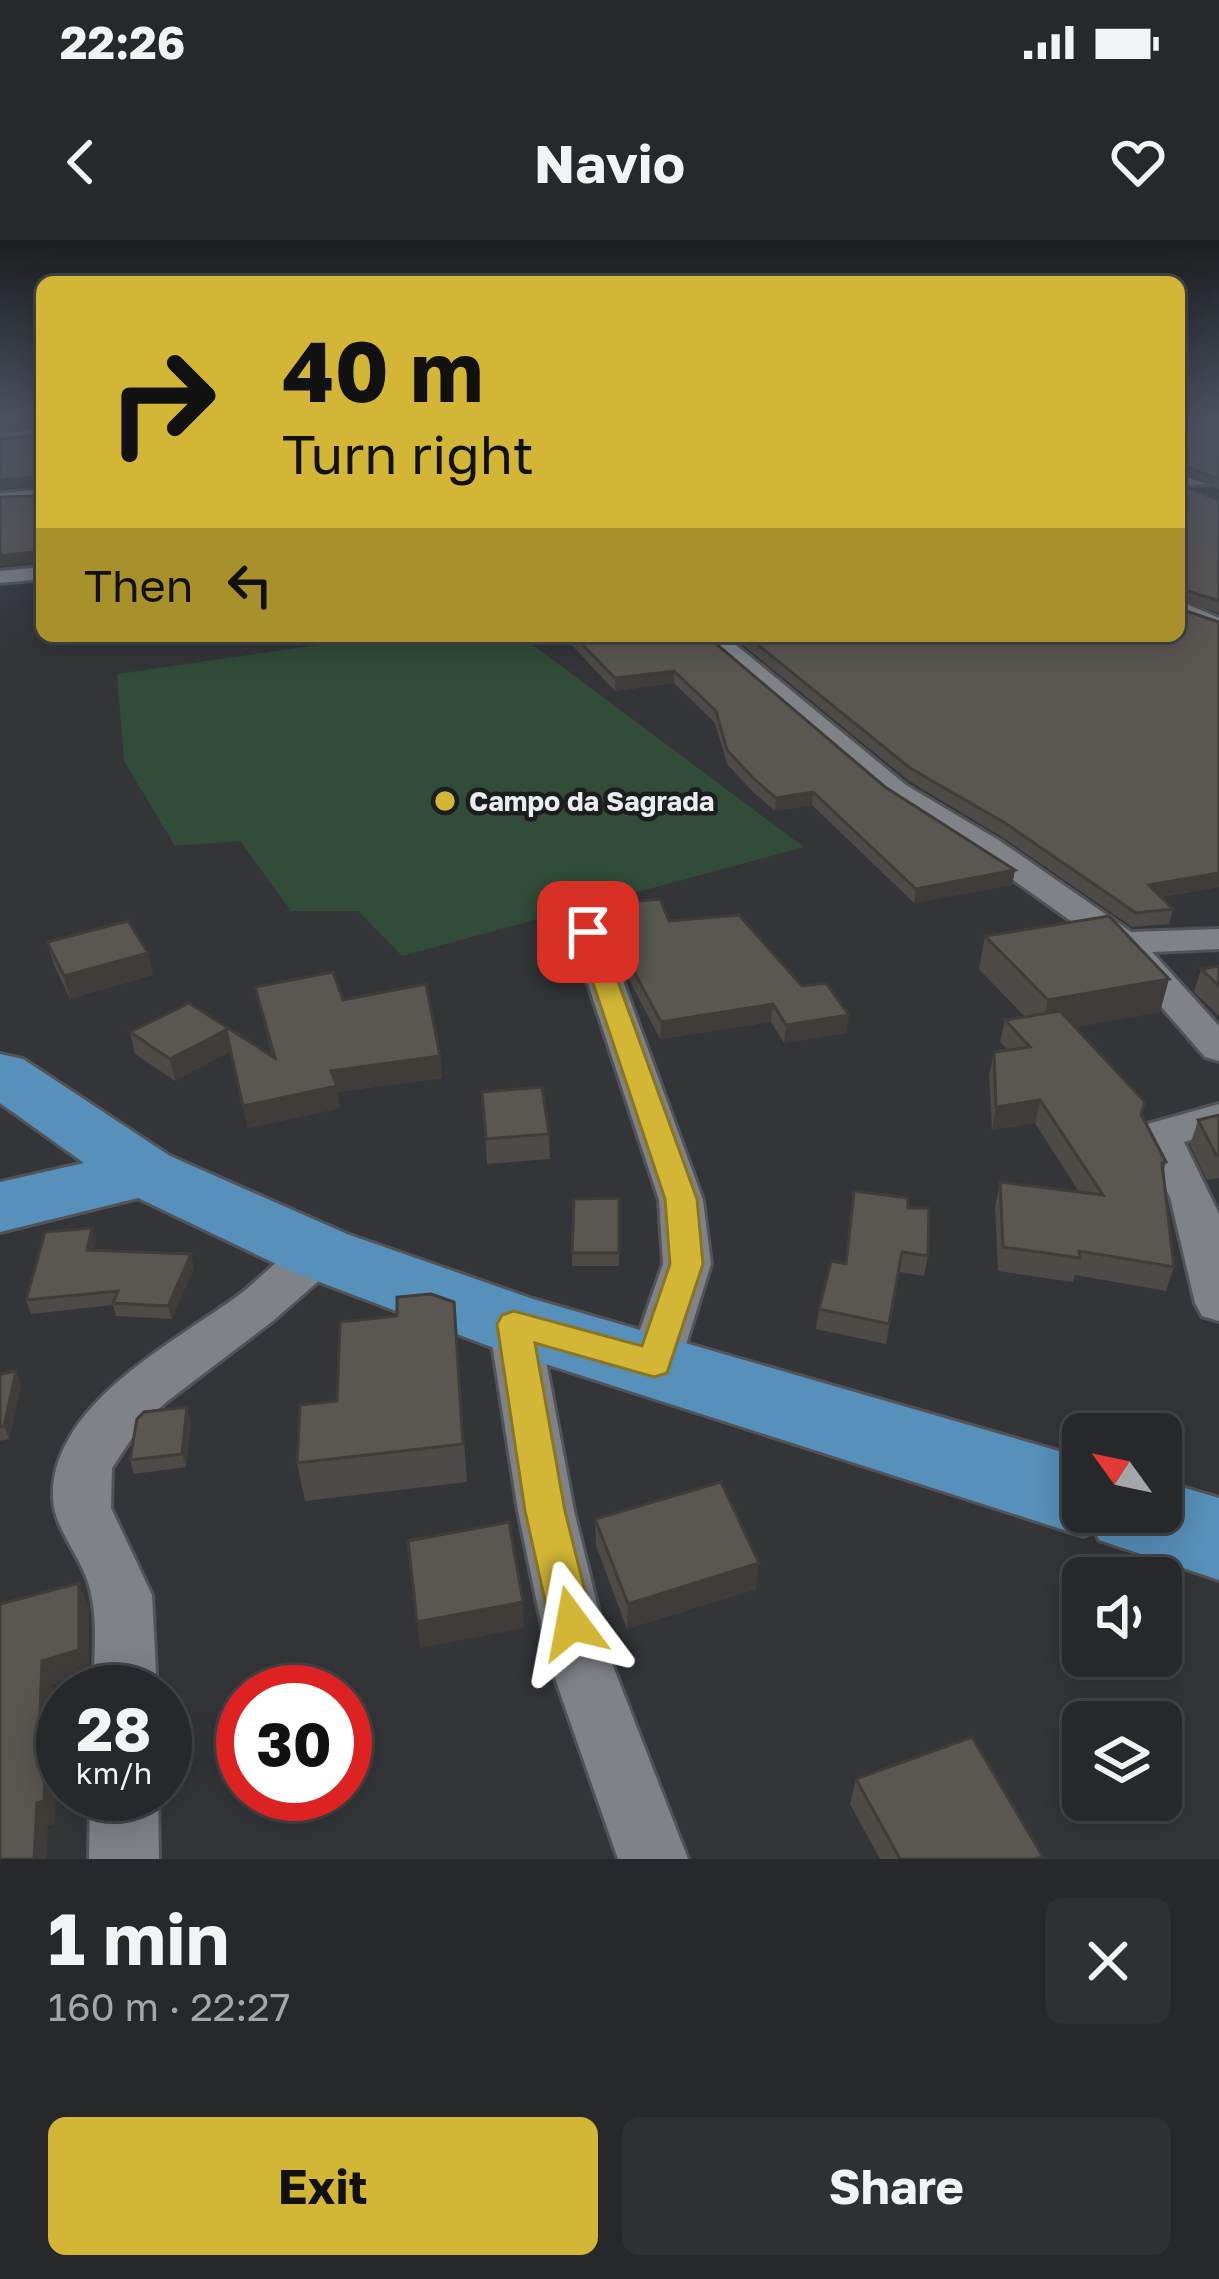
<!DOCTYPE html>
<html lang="en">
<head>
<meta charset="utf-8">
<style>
	body { margin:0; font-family:"Golos Text",sans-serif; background:#2e3033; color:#f1f3f6; height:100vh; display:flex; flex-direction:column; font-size:45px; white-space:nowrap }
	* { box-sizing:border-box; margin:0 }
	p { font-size:39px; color:#a4a6a9 }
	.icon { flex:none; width:66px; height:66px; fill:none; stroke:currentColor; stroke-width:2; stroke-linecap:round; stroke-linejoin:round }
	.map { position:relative; height:1619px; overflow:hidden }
	.drawer { display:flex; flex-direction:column; background:#26282b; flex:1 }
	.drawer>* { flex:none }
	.banner { position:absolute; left:36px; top:36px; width:1149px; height:366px; border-radius:18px; box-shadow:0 6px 30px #0003,0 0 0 3px #424447; background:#d3b635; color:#111; overflow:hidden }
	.needle { width:78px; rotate:303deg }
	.controls { position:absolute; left:1062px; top:1173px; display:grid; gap:24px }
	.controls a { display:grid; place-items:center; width:120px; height:120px; border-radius:18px; background:#26282b; box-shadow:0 6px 30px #0003,0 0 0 3px #424447; font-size:60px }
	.speed { position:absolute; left:36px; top:1425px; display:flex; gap:24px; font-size:60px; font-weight:700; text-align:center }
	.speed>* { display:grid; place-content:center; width:156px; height:156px; border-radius:50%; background:#26282b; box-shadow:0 6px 30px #0003,0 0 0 3px #424447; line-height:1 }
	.speed small { font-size:30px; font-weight:400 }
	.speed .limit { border:18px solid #d22; background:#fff; color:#111 }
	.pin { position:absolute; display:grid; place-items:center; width:102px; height:102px; color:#fff; margin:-51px; border-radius:24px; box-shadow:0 6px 18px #0006 }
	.me { position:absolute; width:132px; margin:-66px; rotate:347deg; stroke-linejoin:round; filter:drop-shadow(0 0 9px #0008) }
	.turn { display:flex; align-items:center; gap:42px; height:252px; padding:0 48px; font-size:54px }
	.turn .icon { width:156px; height:156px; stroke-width:2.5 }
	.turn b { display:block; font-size:84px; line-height:102px }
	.then { display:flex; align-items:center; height:114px; padding:0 48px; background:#0003; gap:24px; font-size:45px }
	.round { display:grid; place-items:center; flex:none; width:126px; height:126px; border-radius:18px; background:#2e3033 }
	.summary { display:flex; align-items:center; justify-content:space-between; height:204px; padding:0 48px }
	h1 { font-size:72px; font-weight:700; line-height:90px }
	.button { display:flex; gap:24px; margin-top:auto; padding:24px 48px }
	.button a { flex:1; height:138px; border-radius:18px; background:#d3b635; color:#111; font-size:48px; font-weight:700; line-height:138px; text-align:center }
	.button a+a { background:#2e3033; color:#f1f3f6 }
	.status { display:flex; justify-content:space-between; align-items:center; height:84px; padding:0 60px; background:#26282b; direction:ltr }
	.status svg { height:33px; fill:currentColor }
	header { display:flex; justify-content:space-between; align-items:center; height:156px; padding:0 48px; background:#26282b; font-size:54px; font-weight:700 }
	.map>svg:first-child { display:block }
	.green { fill:#314c39 }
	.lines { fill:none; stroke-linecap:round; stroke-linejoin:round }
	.minor-casing { stroke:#515357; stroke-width:6 }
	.primary-casing { stroke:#515357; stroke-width:6 }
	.minor { fill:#7f8287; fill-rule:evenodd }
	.primary { fill:#5790ba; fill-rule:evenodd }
	.wall { fill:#4d4a47 }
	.shaded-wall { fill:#3f3c39 }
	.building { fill:#5a5652; stroke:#3f3c39; stroke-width:3 }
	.route { fill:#d3b635; stroke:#897622; stroke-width:3 }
	.poi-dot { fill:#d3b635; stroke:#1c1d1f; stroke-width:4.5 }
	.labels { text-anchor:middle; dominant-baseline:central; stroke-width:9; stroke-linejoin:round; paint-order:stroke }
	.far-poi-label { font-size:27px; font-weight:bold; fill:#eaecef; stroke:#1c1d1f; text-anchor:start }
</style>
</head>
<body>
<div class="status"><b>22:26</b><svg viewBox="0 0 49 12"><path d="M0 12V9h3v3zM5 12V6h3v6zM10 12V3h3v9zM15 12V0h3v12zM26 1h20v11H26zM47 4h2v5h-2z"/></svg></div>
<header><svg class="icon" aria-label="back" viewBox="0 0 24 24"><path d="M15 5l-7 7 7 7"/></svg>Navio<svg class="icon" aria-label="heart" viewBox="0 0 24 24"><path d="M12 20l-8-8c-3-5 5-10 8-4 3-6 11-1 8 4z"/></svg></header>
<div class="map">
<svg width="1219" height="1619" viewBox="0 0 1219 1619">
	<rect width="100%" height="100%" fill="#333539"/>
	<!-- green -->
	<polygon class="green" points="381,396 521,396 804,607 402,716 358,671 291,671 240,601 175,606 124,521 117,434"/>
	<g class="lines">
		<defs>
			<g id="minor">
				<polygon points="42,190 42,200 0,203 0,193"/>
				<polygon points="1219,233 1219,243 1179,246 1179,236"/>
				<polygon points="42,250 42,260 0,263 0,253"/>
				<polygon points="42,327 42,339 0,343 0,331"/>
				<polygon points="1179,361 1219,378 1219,393 1179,376"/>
				<polygon points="700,396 725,396 906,545 1000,601 1131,692 1219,689 1219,709 1152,712 1219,786 1219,821 1205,817 1112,710 978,615 886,557"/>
				<polygon points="588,682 600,685 605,692 703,960 711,1024 680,1124 672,1138 654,1144 636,1138 628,1124 663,1024 659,960 571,692 576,685"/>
				<polygon points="1219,864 1219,891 1184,902 1219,974 1219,1081 1202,1076 1195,1063 1170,957 1138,895 1144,885"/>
				<path d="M320,996L337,1001L343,1013L337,1025L274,1080L165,1163L138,1189L112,1228L111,1268L152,1355L157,1452H93C94,1416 99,1377 88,1342C79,1314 54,1288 53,1258C50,1165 175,1102 239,1055C265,1035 288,1006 320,996Z"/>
				<polygon points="514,1065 532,1071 539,1084 574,1271 611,1421 688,1619 618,1619 549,1421 518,1271 489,1084 496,1071"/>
				<polygon points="90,1554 158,1554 159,1619 89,1619"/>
			</g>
			<polygon id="primary" points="0,814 23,819 170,916 347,994 533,1059 1083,1218 1083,1272 1161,1272 1161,1241 1219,1258 1219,1340 1099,1300 1095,1291 1083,1296 486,1105 293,1032 138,958 0,992 0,942 84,923 0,863"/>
		</defs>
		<!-- minor casing -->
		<use href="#minor" class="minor-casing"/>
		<!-- primary casing -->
		<use href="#primary" class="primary-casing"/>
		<!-- minor -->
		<use href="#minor" class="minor"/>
		<!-- primary -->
		<use href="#primary" class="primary"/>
	</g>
	<!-- wall -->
	<g class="wall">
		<polygon points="1179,175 1219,175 1219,249 1181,235 1179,236"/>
		<polygon points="1179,244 1219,260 1219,373 1179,360 1180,369 1219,382 1219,647 1161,657 1173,669 1169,684 1132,687 1002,597 909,541 732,396 1179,396"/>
		<polygon points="563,396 707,396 885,547 1015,630 1012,645 914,663 812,565 775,571 753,552 727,524 715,483 674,443 615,451"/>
		<polygon points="606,664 669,681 802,746 847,793 784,803 771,782 660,799 624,730 606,681"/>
		<polygon points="985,696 1160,772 1075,787 1145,862 1141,875 1166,922 1163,933 1174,1027 1166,1051 1075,1035 1073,1042 998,1031 995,966 1000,942 1079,952 1035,883 992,890 989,835 994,812 1008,810 1000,802 1005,780 1024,776 979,729"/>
		<polygon points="47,702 148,713 153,735 70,759 54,725"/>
		<polygon points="1219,726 1219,776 1194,752 1201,729"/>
		<polygon points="255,747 343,760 440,816 442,838 337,852 340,868 248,888 230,811 175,841 135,814 130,792 272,816"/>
		<polygon points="482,852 549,894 550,919 487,924"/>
		<polygon points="1219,875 1219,938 1207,940 1190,905 1198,880"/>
		<polygon points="619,958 619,1026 572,1026 572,1013"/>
		<polygon points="908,968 928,1016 924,1036 899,1032 886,1104 816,1089 819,1069 845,1024"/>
		<polygon points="92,988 96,1001 94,1010 194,1027 172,1079 116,1076 113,1065 31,1074 26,1060"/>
		<polygon points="454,1062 467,1242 305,1261 297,1223 397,1076"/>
		<polygon points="0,1134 21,1145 9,1199 0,1201"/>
		<polygon points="191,1180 186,1227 134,1234 130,1220"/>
		<polygon points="595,1279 756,1349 627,1389 596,1306"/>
		<polygon points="856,1539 1043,1617 1042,1619 880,1619 850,1564"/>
	</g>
	<!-- shaded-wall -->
	<g class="shaded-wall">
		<polygon points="40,178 42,186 0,190 0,182"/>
		<polygon points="40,237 42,246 0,248 0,240"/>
		<polygon points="42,311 42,321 0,326 0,316"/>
		<polygon points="674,431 674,443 615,451 615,438"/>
		<polygon points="813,552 812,565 775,571 776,558"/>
		<polygon points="1015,630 1012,645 914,663 916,649"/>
		<polygon points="1219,633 1219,647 1145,659 1149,645"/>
		<polygon points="148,713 153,735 70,759 64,736"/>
		<polygon points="1169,739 1160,772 1040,794 1048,760"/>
		<polygon points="773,764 771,782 660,799 661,782"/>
		<polygon points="849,775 847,793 784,803 786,785"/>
		<polygon points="226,790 230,811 175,841 170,819"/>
		<polygon points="440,816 442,838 337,852 340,868 248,888 243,866 331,831"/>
		<polygon points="1040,860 1035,883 992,890 996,867"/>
		<polygon points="92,988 96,1001 91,1023 87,1010"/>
		<polygon points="191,1014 194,1027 172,1079 168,1066"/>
		<polygon points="16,1131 21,1145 9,1199 4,1186"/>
		<polygon points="187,1167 191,1180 186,1227 182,1214"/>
		<polygon points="759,1323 756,1349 627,1389 628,1364"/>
		<polygon points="79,1343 89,1367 89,1434 52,1445 50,1512 57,1526 55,1584 48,1586 47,1619 34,1619 42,1421"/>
		<polygon points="523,1362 524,1388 420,1408 417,1382"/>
	</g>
	<!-- building -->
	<g class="building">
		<polygon points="0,175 42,175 42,184 40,178 0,182"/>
		<polygon points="1179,175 1219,175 1219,239 1183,226 1179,228"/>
		<polygon points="42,195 42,239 40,237 0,240 0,199"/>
		<polygon points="1179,244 1219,260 1219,361 1179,348"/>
		<polygon points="42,250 42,311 0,316 0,257 40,256"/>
		<polygon points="1179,358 1180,369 1219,382 1219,633 1149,645 1173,669 1136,673 1005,583 910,528 747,396 1179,396"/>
		<polygon points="574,396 707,396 885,547 1015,630 916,649 813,552 776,558 754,539 727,510 716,471 674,431 615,438"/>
		<polygon points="660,659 669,681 739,675 802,746 826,743 849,775 786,785 773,764 661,782 624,713 606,664"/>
		<polygon points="1109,676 1169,739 1048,760 985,696"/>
		<polygon points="128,681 148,713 64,736 47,702"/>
		<polygon points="1219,726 1219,746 1201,729"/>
		<polygon points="333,732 343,760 426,744 440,816 331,831 337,846 243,866 226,790 170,819 130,792 189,763 275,818 255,747"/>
		<polygon points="1060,771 1145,862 1141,874 1166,922 1162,923 1174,1027 1079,1011 1080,1018 1003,1007 1000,942 1103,955 1040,860 996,867 994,812 1030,807 1005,780"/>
		<polygon points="542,847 549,894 486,899 482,852"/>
		<polygon points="1219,875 1219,915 1216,915 1198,880"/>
		<polygon points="854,951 908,958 908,968 929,968 928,1016 902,1012 889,1084 819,1069 831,1021 846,1024"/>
		<polygon points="619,958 619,1013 572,1013 574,959"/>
		<polygon points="92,988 87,1010 191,1014 168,1066 113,1063 118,1051 26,1060 45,992"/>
		<polygon points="431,1054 454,1062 463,1204 297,1223 300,1165 337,1161 340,1082 397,1076 397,1057"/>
		<polygon points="16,1131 4,1186 0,1187 0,1134"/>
		<polygon points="187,1167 182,1214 130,1220 137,1179 144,1172"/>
		<polygon points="721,1242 759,1323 628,1364 595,1279"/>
		<polygon points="509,1282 523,1362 417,1382 408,1301"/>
		<polygon points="79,1343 79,1410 42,1421 39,1504 46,1502 44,1561 37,1563 34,1619 0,1619 0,1364"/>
		<polygon points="972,1497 1043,1617 1035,1619 900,1619 856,1539"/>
	</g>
	<!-- sky -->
	<linearGradient id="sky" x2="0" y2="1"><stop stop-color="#1c1d1f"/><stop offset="0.44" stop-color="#4a515f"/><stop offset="1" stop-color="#4a515f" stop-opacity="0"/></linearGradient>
	<rect width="1219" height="402" fill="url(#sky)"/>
	<!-- route -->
	<polygon class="route" points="588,684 600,692 697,959 703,1024 667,1133 654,1137 535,1103 565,1271 593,1383 587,1397 572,1403 556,1397 550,1383 525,1271 497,1084 502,1075 514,1071 642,1106 670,1024 665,959 576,692"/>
	<!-- markers -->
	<circle class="poi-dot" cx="445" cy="561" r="12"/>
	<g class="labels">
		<!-- far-poi labels -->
		<g class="far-poi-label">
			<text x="469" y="561">Campo da Sagrada</text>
		</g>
	</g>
</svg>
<div class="controls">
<a><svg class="needle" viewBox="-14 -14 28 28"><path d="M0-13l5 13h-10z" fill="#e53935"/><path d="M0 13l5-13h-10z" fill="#a4a6a9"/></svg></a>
<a><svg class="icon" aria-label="sound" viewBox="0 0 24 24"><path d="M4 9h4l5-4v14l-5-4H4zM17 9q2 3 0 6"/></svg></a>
<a><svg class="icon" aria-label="layers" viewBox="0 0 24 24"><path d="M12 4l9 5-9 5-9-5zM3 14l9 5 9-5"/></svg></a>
</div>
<div class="speed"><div>28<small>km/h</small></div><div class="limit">30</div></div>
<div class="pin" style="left:588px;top:692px;background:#d93025"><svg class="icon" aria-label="arrive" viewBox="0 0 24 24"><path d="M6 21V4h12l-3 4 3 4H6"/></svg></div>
<svg class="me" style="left:572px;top:1383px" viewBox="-20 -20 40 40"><path d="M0-17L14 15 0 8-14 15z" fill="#d3b635" stroke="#fff" stroke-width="4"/></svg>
<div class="banner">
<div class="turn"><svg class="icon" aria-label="right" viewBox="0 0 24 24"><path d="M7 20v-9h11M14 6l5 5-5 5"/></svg><div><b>40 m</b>Turn right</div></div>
<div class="then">Then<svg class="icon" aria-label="left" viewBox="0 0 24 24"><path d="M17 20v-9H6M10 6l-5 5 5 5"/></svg></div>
</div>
</div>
<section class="drawer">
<div class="summary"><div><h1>1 min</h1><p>160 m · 22:27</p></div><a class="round"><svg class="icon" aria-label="close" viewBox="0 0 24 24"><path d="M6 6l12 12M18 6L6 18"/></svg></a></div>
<div class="button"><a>Exit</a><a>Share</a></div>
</section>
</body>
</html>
